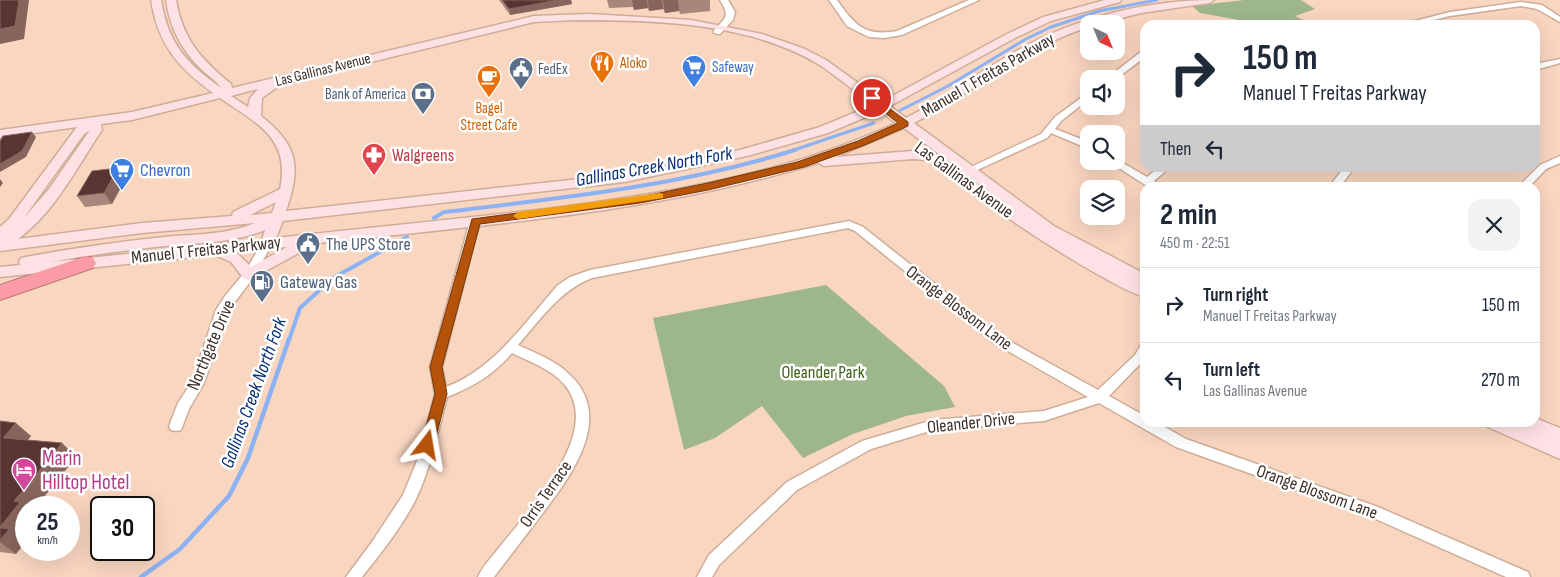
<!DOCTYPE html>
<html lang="en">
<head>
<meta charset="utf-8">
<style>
	body { margin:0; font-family:"Sofia Sans Condensed",sans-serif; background:#f2f2f3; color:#1f2937; height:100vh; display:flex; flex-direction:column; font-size:19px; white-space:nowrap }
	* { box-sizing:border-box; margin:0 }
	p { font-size:16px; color:#747a83 }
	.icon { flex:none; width:28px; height:28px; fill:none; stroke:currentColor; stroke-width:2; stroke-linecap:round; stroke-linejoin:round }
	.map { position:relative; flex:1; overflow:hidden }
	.panel { position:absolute; left:1140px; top:182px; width:400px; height:245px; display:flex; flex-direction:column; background:#fff; border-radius:15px; box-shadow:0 5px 20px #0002 }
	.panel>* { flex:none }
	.hud { position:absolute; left:1140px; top:20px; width:400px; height:152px; border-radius:15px; box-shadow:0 5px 20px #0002; background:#fff; color:#1f2937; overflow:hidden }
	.needle { width:32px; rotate:137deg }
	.controls { position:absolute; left:1080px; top:15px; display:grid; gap:10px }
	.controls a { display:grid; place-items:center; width:45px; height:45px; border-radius:10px; background:#fff; box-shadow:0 5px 20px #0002; font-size:25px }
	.speed { position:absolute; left:15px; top:496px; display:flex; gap:10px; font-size:25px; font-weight:700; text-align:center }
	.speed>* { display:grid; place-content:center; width:65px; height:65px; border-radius:50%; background:#fff; box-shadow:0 5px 20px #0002; line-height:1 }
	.speed small { font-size:12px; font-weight:400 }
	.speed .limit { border:2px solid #111; border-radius:8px; background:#fff; color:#111 }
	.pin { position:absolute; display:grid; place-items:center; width:42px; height:42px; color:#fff; margin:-21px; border:2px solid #fff; border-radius:50%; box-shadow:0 1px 5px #0007 }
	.me { position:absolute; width:55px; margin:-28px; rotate:14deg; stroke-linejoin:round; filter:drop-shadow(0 0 4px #0008) }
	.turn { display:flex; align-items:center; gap:18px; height:105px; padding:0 20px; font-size:22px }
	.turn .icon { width:65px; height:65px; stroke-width:2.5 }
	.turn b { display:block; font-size:35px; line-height:42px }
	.then { display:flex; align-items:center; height:48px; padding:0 20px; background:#0003; gap:10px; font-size:19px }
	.round { display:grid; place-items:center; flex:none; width:52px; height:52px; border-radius:15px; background:#f2f2f3 }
	.head { display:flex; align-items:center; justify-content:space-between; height:85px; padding:0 20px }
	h1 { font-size:30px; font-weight:700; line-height:38px }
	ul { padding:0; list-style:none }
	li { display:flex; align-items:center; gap:15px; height:75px; padding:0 20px; border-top:1px solid #e0e1e3 }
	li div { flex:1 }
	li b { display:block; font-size:19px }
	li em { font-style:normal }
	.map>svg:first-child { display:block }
	.green { fill:#9eb68b }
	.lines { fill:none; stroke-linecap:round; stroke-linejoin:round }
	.stream-far2 { stroke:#8db2f3; stroke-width:3 }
	.stream-far1 { stroke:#8db2f3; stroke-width:4 }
	.stream { stroke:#8db2f3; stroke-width:4.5 }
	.street-casing { stroke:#cfad98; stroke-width:3 }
	.secondary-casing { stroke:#cfad98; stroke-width:3 }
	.highway-casing { stroke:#b9767a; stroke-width:2 }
	.street { fill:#fff; fill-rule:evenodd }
	.secondary { fill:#fee1e4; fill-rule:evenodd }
	.highway { fill:#fb9ba6; fill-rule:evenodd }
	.wall { fill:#a88679 }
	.shaded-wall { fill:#87655d }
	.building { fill:#563532; stroke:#87655d }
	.route { fill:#b45309; stroke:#753606 }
	.slow { fill:#f59e0b }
	.labels { text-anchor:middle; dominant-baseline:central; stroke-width:5; stroke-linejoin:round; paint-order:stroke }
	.far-food-label { font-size:15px; fill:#c56008; stroke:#fff; text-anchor:start }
	.far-shop-label { font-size:15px; fill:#366cbe; stroke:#fff; text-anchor:start }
	.far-service-label { font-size:15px; fill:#4e5e75; stroke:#fff; text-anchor:start }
	.far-street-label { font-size:15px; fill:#3e3028; stroke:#fff }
	.street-label { font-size:18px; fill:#3e3028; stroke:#fff }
	.health-label { font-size:18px; fill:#be3a42; stroke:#fff; text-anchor:start }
	.shop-label { font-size:18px; fill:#366cbe; stroke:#fff; text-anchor:start }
	.service-label { font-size:18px; fill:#4e5e75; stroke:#fff; text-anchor:start }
	.park-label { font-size:18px; fill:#3f6119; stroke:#fff }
	.water-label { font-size:19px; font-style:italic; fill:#062e78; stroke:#fff }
	.near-hotel-label { font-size:21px; fill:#b23c85; stroke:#fff; text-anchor:start }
</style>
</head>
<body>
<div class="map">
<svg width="1560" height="577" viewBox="0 0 1560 577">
	<rect width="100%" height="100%" fill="#f9d6c0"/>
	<!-- green -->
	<g class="green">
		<polygon points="1244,0 1301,0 1315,9 1295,16 1313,25 1267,25 1200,13 1192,6"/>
		<polygon points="826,285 944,386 955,407 906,416 853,434 803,458 762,406 715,438 684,450 653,318"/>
	</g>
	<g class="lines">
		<!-- stream-far2 -->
		<g class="stream-far2">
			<polyline points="897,112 948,86 1026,39 1051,27 1099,11 1157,0"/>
			<polyline points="791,151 874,123"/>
		</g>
		<!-- stream-far1 -->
		<g class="stream-far1">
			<path d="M434,218L444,212C563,198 680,186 795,150"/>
			<polyline points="289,340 300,308 333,278 407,237"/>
		</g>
		<!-- stream -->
		<polyline class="stream" points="141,577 180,549 229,496 248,458 289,339"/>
		<defs>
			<g id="street">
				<path d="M720,0H728L735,12L733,20L720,34H717L713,32C725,17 731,18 720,0Z"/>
				<path d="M829,0H837C854,24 864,37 897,31L969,0H979L902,35L884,38L869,37L847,26Z"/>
				<polygon points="1521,2 1542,5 1560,17 1560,22 1537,9 1521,6 1450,16 1413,25 1399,25 1450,12"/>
				<polygon points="1142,51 1145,51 1145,57 1116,79 1106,79"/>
				<polygon points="1560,59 1560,63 1535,70 1535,64"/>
				<polygon points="1089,92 1089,99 1061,121 1055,129 1089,142 1089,149 1051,133 1047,138 960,178 957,179 952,176 1041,134 1055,117"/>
				<polygon points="1560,156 1560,163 1546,169 1528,188 1517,188 1540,165"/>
				<polygon points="1116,159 1147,177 1159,168 1169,168 1154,181 1164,188 1151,188 1144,184 1108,161 1116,161"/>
				<polygon points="1344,168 1354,168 1339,188 1328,188"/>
				<path d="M475,218L480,221L442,367L446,387C494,369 525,322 558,285L570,277L590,270L849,221L863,227L1002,337L1098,390L1135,355L1141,345L1145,343V358L1143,361L1109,396L1145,416V422H1156L1186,439L1378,507L1528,572L1530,577H1506L1369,516L1176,447L1099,403L1044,421L933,430L871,449L797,490L719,565L712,577H697L709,555L787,482L862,441L933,420L1044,411L1088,397L994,343L855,231L848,228L592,278C560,290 540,320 518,345C537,354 557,361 571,376C617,421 565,484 536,522C522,540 508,559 494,577H478C482,567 491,558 498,549C526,513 606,432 564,384C551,369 530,362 512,353C492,376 474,386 447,397C438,432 431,468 415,501C401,528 381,553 362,577H346L372,542L403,495L417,461L435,394L430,367L470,221Z"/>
				<polygon points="267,240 272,244 253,278 228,311 204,383 189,409 181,430 176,431 171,430 169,426 178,403 192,382 216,310 225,296 245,272 263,241"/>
			</g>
			<g id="secondary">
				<path d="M151,0H161C168,43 186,63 221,88C217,81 207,75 201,69C181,49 170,28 166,0H176C183,40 201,59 231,84L232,88L534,16L589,14L691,20L762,34L805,49L826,60L883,101L1007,34L1043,17L1105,0H1121L1120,2L1051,21L1015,38L890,106L906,118C946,98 981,70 1020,49C1078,17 1148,0 1214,0L1209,3L1141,13L1098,24H1089V27C1024,47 973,93 914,123L1054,226L1145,274V297C1128,292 1112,282 1097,274C1046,245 998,212 950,177L948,174L950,171H960L1006,204L904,128L835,157L913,151L938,155L939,158L938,161L913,159L824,166L818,163C654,214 480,225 310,244L308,248L249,280L244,279L231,262L215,255L0,277V267L20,265L19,262L21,258L26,257C72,248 118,242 164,237C195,234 226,235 255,223L142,233L0,251V227L9,219L77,127L0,138V130L132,112L213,93C177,67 158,44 151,0ZM575,20C655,20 747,22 818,64C837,76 855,92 873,105L820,127L740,150L625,174L286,211C301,167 299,146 261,116L262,98L276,88L277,85L534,22ZM258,89L250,98L248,107L231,96ZM220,98C256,123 291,138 280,189L233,212L232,216L142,223L18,239C55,212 77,167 102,130L101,124L132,120ZM880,111L896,123C791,172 676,192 561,207C466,219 371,227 276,238L283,221L625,182L747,156L828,133ZM90,130L49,189L23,219L84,134ZM276,202L272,213L250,215ZM265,230L262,240L50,262C91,255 133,249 175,245C206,243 236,242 265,230ZM287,247L251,267L236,252Z"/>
				<polygon points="1535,418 1560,428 1560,459 1488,427 1486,422 1513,422 1519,425 1518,422 1535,422"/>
			</g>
			<polygon id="highway" points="86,256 93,258 96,263 93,268 0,300 0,285"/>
		</defs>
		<!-- street casing -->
		<use href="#street" class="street-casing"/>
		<!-- secondary casing -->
		<use href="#secondary" class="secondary-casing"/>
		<!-- highway casing -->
		<use href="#highway" class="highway-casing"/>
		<!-- street -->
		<use href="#street" class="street"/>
		<!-- secondary -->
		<use href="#secondary" class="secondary"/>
		<!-- highway -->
		<use href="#highway" class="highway"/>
	</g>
	<!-- wall -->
	<g class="wall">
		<polygon points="499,0 571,0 572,4 510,15"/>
		<polygon points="607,0 710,0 710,11 680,14 679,11 665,13 663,9 649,11 648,8 634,10 633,7 609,8"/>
		<polygon points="118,168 126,178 112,204 85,207 77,196"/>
		<polygon points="0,421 31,436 28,440 62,443 76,457 35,508 26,508 19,536 26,541 16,554 0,552"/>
	</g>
	<!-- shaded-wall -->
	<g class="shaded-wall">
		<polygon points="19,0 29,0 24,39 0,44 0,29"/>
		<polygon points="558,0 571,0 572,4 510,15 509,9"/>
		<polygon points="632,0 647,0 648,8 634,10"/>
		<polygon points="648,0 662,0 663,9 649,11"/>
		<polygon points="663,0 678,0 679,11 665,13"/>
		<polygon points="32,132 36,137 26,157 0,172 0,164"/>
		<polygon points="118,168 126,178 112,204 104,193"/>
		<polygon points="0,179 3,183 0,187"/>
		<polygon points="16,423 31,436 18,451 3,438"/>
		<polygon points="62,443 76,457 35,508 26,508 26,528 19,536 26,541 16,554 0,542 0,528 14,501"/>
	</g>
	<!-- building -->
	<g class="building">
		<polygon points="0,0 19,0 15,26 0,29"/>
		<polygon points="502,0 558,0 509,9"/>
		<polygon points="32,132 22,151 0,164 0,141 3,136"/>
		<polygon points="118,168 104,193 77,196 92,171"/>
		<polygon points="0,421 16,423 3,438 62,443 14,501 20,502 0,527"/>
		<polygon points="0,528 9,529 0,540"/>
	</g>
	<!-- route -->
	<polygon class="route" points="872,96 908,122 908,126 865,145 804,167 708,190 640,203 480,224 442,367 447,394 434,445 432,449 427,451 423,449 421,445 435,394 430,367 472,219 640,197 708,183 797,162 858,141 898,123 869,100 869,97"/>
	<!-- slow -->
	<polygon class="slow" points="660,193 663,194 663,198 518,219 513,216 518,212"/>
	<!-- icons -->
	<defs>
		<symbol id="restaurant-pin" viewBox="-11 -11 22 30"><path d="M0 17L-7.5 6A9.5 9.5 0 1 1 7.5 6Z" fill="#e8710a" stroke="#fff"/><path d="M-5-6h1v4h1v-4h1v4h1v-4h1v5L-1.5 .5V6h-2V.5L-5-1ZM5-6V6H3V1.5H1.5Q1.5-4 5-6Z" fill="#fff"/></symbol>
		<symbol id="supermarket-pin" viewBox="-11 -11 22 30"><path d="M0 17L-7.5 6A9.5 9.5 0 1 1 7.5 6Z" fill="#3f7fe0" stroke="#fff"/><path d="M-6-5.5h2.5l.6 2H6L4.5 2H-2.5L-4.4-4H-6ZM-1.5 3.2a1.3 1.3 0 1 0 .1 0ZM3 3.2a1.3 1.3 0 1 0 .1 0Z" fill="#fff"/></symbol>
		<symbol id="civic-pin" viewBox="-11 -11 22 30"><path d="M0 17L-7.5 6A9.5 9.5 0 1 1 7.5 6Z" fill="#5c6f8a" stroke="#fff"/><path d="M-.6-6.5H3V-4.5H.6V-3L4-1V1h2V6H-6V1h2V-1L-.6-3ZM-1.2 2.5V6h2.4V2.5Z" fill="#fff"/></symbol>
		<symbol id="cafe-pin" viewBox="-11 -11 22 30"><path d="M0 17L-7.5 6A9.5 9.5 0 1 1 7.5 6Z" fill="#e8710a" stroke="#fff"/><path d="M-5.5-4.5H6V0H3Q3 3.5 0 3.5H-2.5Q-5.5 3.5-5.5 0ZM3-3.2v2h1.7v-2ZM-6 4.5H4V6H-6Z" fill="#fff"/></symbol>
		<symbol id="bank-pin" viewBox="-11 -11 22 30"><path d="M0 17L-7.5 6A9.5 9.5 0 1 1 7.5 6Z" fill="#5c6f8a" stroke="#fff"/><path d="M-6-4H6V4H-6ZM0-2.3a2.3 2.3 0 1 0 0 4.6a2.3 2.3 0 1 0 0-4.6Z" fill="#fff"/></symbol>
		<symbol id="pharmacy-pin" viewBox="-11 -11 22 30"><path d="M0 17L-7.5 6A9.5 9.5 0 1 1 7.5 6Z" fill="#e0444e" stroke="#fff"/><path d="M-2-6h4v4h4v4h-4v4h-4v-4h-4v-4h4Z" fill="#fff"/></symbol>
		<symbol id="fuel-pin" viewBox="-11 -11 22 30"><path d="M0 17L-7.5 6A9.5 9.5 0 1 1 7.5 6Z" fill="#5c6f8a" stroke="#fff"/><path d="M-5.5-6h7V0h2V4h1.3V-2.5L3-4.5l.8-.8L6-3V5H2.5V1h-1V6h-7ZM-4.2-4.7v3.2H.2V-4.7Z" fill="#fff"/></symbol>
		<symbol id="hotel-pin" viewBox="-11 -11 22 30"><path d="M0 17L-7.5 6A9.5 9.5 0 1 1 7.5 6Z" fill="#d1479c" stroke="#fff"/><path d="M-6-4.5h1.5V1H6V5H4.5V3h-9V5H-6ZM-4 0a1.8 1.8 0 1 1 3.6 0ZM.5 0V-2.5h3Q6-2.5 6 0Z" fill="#fff"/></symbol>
	</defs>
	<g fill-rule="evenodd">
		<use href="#restaurant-pin" x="588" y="49" width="28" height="38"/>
		<use href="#supermarket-pin" x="680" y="53" width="28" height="38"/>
		<use href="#civic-pin" x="507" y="55" width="28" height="38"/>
		<use href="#cafe-pin" x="475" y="63" width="28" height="38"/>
		<use href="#bank-pin" x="409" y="80" width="28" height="38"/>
		<use href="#pharmacy-pin" x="360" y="141" width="28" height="38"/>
		<use href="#supermarket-pin" x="108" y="156" width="28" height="38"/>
		<use href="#civic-pin" x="294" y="230" width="28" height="38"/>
		<use href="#fuel-pin" x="248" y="268" width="28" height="38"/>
		<use href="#hotel-pin" x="10" y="456" width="28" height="38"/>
	</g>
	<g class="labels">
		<!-- far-food labels -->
		<g class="far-food-label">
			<text x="620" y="63">Aloko</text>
			<text x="489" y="108" text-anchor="middle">Bagel<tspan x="489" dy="17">Street Cafe</tspan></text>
		</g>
		<!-- far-shop labels -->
		<g class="far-shop-label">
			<text x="712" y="67">Safeway</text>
		</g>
		<!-- far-service labels -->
		<g class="far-service-label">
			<text x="538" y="69">FedEx</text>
			<text x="406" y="94" text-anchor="end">Bank of America</text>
		</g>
		<!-- far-street labels -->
		<g class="far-street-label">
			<text transform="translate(323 70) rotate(-14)">Las Gallinas Avenue</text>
		</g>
		<!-- street labels -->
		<g class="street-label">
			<text transform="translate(988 75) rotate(-30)">Manuel T Freitas Parkway</text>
			<text transform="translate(964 180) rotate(36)">Las Gallinas Avenue</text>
			<text transform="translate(206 250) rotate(-6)">Manuel T Freitas Parkway</text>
			<text transform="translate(959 308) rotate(37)">Orange Blossom Lane</text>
			<text transform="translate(211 345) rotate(-67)">Northgate Drive</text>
			<text transform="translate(971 423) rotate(-6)">Oleander Drive</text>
			<text transform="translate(1317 492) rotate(20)">Orange Blossom Lane</text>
			<text transform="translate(546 494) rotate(-55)">Orris Terrace</text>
		</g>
		<!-- health labels -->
		<g class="health-label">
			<text x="392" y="155">Walgreens</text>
		</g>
		<!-- shop labels -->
		<g class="shop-label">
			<text x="140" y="170">Chevron</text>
		</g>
		<!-- service labels -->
		<g class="service-label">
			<text x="326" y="244">The UPS Store</text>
			<text x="280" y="282">Gateway Gas</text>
		</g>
		<!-- park labels -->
		<g class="park-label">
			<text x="823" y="372">Oleander Park</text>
		</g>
		<!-- water labels -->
		<g class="water-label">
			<text transform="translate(654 167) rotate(-10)">Gallinas Creek North Fork</text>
			<text transform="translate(254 393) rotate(-70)">Gallinas Creek North Fork</text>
		</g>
		<!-- near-hotel labels -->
		<g class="near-hotel-label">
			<text x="42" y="458">Marin<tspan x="42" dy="24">Hilltop Hotel</tspan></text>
		</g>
	</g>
</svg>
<div class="controls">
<a><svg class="needle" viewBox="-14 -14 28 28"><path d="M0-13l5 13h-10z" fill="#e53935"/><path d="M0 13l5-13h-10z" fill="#747a83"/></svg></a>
<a><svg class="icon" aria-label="sound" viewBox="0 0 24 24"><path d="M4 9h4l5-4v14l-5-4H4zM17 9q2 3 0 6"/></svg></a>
<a><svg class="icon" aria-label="search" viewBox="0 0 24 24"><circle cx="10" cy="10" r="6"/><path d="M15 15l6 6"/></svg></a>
<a><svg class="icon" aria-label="layers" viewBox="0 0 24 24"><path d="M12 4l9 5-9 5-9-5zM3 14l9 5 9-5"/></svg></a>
</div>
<div class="speed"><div>25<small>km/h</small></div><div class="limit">30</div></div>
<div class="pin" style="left:872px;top:98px;background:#d93025"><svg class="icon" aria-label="arrive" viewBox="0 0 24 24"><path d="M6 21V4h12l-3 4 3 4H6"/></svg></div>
<svg class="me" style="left:427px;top:445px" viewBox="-20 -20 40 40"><path d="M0-17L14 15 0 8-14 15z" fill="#b45309" stroke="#fff" stroke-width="4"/></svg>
<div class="hud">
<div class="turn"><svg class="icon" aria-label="right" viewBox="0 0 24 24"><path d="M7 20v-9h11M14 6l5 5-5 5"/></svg><div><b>150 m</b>Manuel T Freitas Parkway</div></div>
<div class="then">Then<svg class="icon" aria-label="left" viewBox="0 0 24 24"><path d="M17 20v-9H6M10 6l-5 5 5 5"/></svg></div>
</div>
<section class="panel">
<div class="head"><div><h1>2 min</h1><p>450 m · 22:51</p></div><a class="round"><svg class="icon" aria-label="close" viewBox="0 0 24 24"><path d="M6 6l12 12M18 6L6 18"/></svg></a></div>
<ul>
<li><svg class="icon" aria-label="right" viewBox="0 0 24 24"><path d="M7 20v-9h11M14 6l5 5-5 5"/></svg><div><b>Turn right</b><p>Manuel T Freitas Parkway</p></div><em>150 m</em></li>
<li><svg class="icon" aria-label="left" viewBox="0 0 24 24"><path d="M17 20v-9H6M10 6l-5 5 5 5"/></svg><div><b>Turn left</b><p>Las Gallinas Avenue</p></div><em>270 m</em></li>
</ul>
</section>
</div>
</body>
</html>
